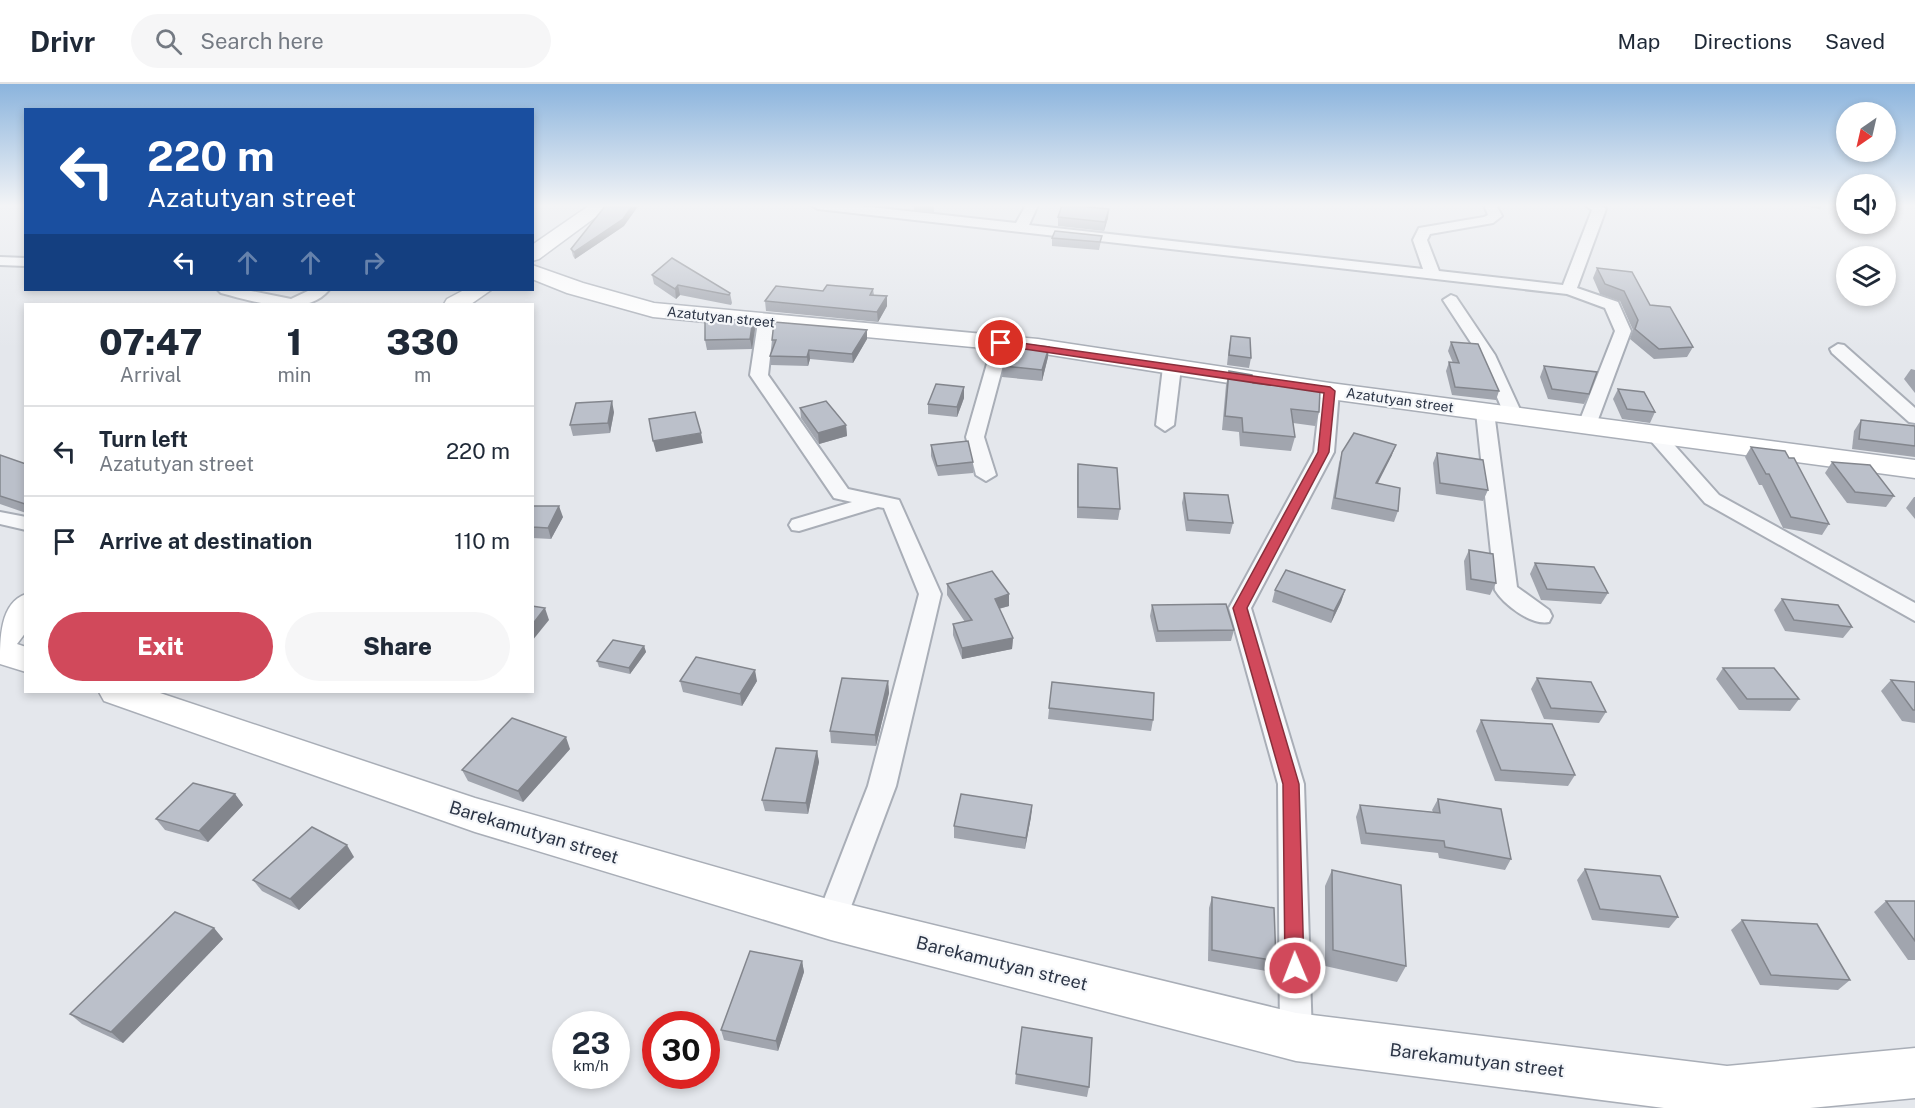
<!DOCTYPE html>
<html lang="en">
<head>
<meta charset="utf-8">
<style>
	body { margin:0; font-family:"Public Sans",sans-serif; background:#f6f6f7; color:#1f2937; height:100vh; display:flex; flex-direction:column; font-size:22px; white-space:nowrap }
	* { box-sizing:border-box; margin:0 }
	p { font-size:20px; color:#747a83 }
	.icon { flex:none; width:33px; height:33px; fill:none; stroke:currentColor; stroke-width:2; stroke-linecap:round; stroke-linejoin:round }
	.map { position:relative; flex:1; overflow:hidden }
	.panel { position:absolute; left:24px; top:219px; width:510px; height:390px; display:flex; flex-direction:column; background:#fff; border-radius:0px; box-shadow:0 3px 9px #0003 }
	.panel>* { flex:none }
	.hud { position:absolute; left:24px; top:24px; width:510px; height:183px; border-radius:0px; box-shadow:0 3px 9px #0003; background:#1a4fa0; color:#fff; overflow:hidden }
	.needle { width:39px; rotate:214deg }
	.fabs { position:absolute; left:1836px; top:18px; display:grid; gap:12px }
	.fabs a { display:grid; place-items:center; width:60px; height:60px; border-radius:50%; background:#fff; box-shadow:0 3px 9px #0003; font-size:30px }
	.speed { position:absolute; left:552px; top:927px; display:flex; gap:12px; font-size:30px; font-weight:700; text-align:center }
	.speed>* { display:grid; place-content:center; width:78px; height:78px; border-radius:50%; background:#fff; box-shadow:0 3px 9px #0003; line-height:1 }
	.speed small { font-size:15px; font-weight:400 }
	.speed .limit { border:9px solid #d22; background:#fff; color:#111 }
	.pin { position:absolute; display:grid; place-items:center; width:51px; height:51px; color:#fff; margin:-26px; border:3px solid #fff; border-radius:50%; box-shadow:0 2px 6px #0007 }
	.me { position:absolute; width:66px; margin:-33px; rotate:359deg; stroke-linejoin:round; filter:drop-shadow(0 0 4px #0008) }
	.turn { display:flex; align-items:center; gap:21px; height:126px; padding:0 24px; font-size:27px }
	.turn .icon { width:78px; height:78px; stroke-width:2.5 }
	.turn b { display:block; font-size:42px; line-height:51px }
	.lanes { display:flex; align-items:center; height:57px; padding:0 24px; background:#0003; justify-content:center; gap:30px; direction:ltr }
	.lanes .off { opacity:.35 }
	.eta { display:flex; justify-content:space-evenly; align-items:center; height:102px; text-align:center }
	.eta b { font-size:36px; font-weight:800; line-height:42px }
	.primary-button { display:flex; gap:12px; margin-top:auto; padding:12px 24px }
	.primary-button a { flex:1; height:69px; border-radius:36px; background:#d1495b; color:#fff; font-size:24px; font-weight:800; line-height:69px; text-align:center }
	.primary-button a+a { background:#f6f6f7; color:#1f2937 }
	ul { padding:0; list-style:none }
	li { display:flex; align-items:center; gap:18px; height:90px; padding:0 24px; border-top:2px solid #e0e1e3 }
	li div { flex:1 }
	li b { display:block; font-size:22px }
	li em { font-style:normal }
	header { display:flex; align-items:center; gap:36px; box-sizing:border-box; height:84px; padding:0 30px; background:#fff; border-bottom:2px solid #e0e1e3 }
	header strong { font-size:28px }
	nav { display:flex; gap:33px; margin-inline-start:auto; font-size:21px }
	.search { width:420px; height:54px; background:#f6f6f7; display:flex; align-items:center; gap:15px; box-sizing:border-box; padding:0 21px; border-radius:33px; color:#747a83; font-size:22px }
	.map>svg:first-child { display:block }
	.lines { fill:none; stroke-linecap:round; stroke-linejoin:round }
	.street-casing { stroke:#a9aeb7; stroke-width:4 }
	.secondary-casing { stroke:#a9aeb7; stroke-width:3 }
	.street { fill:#f7f8fa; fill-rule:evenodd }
	.secondary { fill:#fff; fill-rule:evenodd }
	.wall { fill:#a1a5ae }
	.shaded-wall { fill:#83868d }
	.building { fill:#bbc0ca; stroke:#83868d; stroke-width:1.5 }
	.route { fill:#d1495b; stroke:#882f3b; stroke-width:1.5 }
	.labels { text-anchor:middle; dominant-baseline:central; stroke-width:4.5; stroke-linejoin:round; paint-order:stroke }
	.far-street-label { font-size:14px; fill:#2b3445; stroke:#f4f6f9 }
	.near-street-label { font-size:18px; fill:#2b3445; stroke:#f4f6f9 }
</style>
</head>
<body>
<header>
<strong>Drivr</strong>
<div class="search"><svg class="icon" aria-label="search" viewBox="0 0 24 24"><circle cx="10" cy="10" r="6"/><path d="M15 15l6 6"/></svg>Search here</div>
<nav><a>Map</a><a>Directions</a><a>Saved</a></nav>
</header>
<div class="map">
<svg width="1915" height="1024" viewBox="0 0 1915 1024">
	<rect width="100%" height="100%" fill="#e4e7ec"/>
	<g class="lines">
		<defs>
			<g id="street">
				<polygon points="811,121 852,121 1016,139 1026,121 1038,121 1029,141 1423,185 1413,156 1419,144 1484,133 1488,131 1484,121 1496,121 1502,132 1493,139 1430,150 1427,156 1439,187 1563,201 1592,126 1585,121 1601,121 1606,125 1577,204 1618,218 1631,247 1596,341 1587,347 1578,341 1615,247 1605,224 1567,210 818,125"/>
				<polygon points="0,173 26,174 26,182 0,181"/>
				<path d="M218,206H246L291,215L310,206H329C305,235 251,217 221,209Z"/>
				<polygon points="1451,211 1456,213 1495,271 1523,332 1520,336 1508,336 1505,332 1479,271 1443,216"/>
				<polygon points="766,233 774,238 768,291 848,405 899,416 941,510 896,702 846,836 842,846 831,850 820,846 816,836 868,702 919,510 884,424 878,423 799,447 792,446 789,441 792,436 852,418 834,414 750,291 758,238"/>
				<polygon points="1001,254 1009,259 984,353 996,391 986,397 976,391 966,353 993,259"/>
				<polygon points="1838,260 1844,261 1915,324 1915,339 1909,338 1832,269 1830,265"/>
				<polygon points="1172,278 1181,283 1174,341 1165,347 1156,341 1163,283"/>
				<polygon points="1330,302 1339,307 1334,368 1251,524 1304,700 1312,953 1308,964 1296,969 1284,964 1280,953 1278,700 1229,524 1314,368 1321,307"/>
				<path d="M1485,323L1494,328L1517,503L1549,526L1552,532L1549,538C1532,542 1504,521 1495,506L1476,328Z"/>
				<polygon points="1653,343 1660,345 1719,411 1915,519 1915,537 1705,419 1644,349"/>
				<polygon points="0,428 26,433 26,446 0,440"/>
			</g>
			<g id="secondary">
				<polygon points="590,121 612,121 539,175 532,177 532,161"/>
				<polygon points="532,181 583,199 654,219 1038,255 1330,299 1915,376 1915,394 1330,315 1038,269 653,233 567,209 532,195"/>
				<polygon points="464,206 491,206 471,220 444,220 447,215"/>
				<path d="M26,510V548L17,560L26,563V588L0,580C0,554 0,519 26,510Z"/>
				<polygon points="99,608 157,608 475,714 831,816 1296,929 1727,982 1915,964 1915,1014 1810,1024 1664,1024 1296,977 831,856 475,748 104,617"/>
			</g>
		</defs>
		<!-- street casing -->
		<use href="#street" class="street-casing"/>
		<!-- secondary casing -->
		<use href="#secondary" class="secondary-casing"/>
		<!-- street -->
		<use href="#street" class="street"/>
		<!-- secondary -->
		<use href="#secondary" class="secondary"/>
	</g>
	<!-- wall -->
	<g class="wall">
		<polygon points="914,121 934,121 934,128 914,126"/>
		<polygon points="1798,121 1822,121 1820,125"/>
		<polygon points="1058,133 1108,134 1104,147 1058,142"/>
		<polygon points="624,142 575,175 573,172 571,165"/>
		<polygon points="1102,152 1099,166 1052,162 1052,154"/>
		<polygon points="1597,184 1650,221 1693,263 1687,273 1654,275 1630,255 1633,246 1620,217 1600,210 1593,194"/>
		<polygon points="652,191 730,209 732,219 731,221 680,211 676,215 654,200"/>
		<polygon points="873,205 874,211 887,222 878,238 766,227 765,217 823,207"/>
		<polygon points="755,245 752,265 707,266 705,256"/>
		<polygon points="1231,252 1251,274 1249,284 1227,281 1229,262"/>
		<polygon points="867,255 853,279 810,275 808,282 771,281 770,272 773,264 772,256"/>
		<polygon points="1451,258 1499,307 1496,316 1452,311 1446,287 1449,278 1453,279 1448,267"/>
		<polygon points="1048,273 1042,297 1002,293 1003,282"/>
		<polygon points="1544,282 1589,310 1584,320 1548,315 1540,293"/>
		<polygon points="1911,285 1915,286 1915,309 1904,295"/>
		<polygon points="1229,287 1319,328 1315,342 1293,339 1295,353 1291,367 1240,362 1239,348 1222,346 1226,301"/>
		<polygon points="964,303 964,314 957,333 928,330 928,320"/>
		<polygon points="1618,305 1655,328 1650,339 1622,335 1613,315"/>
		<polygon points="800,324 846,341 847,352 819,360 801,334"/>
		<polygon points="614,328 610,349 573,352 570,341"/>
		<polygon points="1861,336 1915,342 1915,373 1852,365 1854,347"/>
		<polygon points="931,361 973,378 973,389 938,392 931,372"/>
		<polygon points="1751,363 1829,440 1822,451 1783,444 1762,401 1759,401 1745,373"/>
		<polygon points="1342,368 1392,371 1378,399 1398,427 1394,438 1331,425 1339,379"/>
		<polygon points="1437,369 1488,406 1483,417 1436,410 1433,379"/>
		<polygon points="0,371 26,380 26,429 0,420"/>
		<polygon points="1832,378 1894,412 1886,423 1847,419 1825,389"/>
		<polygon points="1078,380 1120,425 1118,436 1077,434 1077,391"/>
		<polygon points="1184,409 1233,439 1230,450 1186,447 1182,419"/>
		<polygon points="1914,413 1915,413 1915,435 1906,424"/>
		<polygon points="532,422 563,433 551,455 532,454"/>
		<polygon points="1469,466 1496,499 1490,511 1466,506 1464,477"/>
		<polygon points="1535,479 1608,509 1601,520 1541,516 1530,490"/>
		<polygon points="947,500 1009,522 999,525 1013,554 1012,565 962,575 953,551 953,540 965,538 947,511"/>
		<polygon points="1275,506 1345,506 1341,518 1331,539 1272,518"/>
		<polygon points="1782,515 1852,543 1843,554 1785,547 1774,526"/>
		<polygon points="1152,521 1234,546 1231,557 1156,558 1150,532"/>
		<polygon points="644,562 646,568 630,590 599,583 597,577"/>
		<polygon points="1723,584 1799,615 1790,627 1739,626 1716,595"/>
		<polygon points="1537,594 1606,628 1599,639 1544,635 1531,605"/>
		<polygon points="1891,596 1915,598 1915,639 1902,637 1881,607"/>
		<polygon points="680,597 757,597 742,622 683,608"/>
		<polygon points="888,597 889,609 876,662 831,659 830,647"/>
		<polygon points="1052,598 1153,636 1151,647 1048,635"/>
		<polygon points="1481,636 1575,691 1568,702 1495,697 1476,647"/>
		<polygon points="570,665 523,718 468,697 462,686"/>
		<polygon points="817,667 819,678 808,730 765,727 762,716"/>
		<polygon points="235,710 243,721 208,758 165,746 156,735"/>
		<polygon points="1438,715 1511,775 1505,786 1439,774 1438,769 1361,760 1356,733 1360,721 1433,728 1432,726"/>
		<polygon points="1032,721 1031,733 1025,765 954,754 954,742"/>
		<polygon points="354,773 299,826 262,807 253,796"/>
		<polygon points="1585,785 1678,833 1669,844 1592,836 1577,796"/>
		<polygon points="1332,786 1406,882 1397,898 1325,882 1325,802"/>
		<polygon points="1212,813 1276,877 1272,888 1208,877 1209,824"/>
		<polygon points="1886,817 1915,817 1915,876 1908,876 1874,828"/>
		<polygon points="1742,836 1850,896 1838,906 1760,901 1731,846"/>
		<polygon points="214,844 223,855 123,959 82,940 70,930"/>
		<polygon points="802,877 804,888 778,967 724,956 721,946"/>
		<polygon points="1016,990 1089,1003 1087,1013 1015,1000"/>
	</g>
	<!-- shaded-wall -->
	<g class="shaded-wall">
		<polygon points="633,121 639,121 624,142 575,175 574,168"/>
		<polygon points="1109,125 1108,134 1104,147 1105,138"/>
		<polygon points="678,201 680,211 676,215 675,205"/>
		<polygon points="887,212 887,222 878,238 877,228"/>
		<polygon points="753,235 755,245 752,265 750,255"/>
		<polygon points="867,246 867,255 853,279 852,270"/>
		<polygon points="1049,263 1048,273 1042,297 1042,286"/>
		<polygon points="809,266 810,275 808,282 807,273"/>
		<polygon points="964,303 964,314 957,333 957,323"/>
		<polygon points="612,317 614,328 610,349 608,339"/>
		<polygon points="846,341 847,352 819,360 818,349"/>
		<polygon points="701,349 703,359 656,368 653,357"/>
		<polygon points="1396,361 1392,371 1372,410 1376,399"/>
		<polygon points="559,422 563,433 551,455 548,444"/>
		<polygon points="1345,506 1341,518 1331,539 1334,527"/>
		<polygon points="1009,510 1009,522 994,526 995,515"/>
		<polygon points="545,524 549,536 532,557 532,541"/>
		<polygon points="1013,554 1012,565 962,575 962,564"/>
		<polygon points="644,562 646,568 630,590 629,584"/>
		<polygon points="755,586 757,597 742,622 740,610"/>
		<polygon points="888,597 889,609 876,662 875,651"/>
		<polygon points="566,653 570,665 523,718 518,707"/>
		<polygon points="817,667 819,678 808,730 806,719"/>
		<polygon points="235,710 243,721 208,758 199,747"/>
		<polygon points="1032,721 1031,733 1025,765 1026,754"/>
		<polygon points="347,761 354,773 299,826 290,815"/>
		<polygon points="214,844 223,855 123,959 111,948"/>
		<polygon points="802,877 804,888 778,967 776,957"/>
	</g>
	<!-- building -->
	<g class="building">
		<polygon points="606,121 633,121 623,135 574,168 571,165"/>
		<polygon points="1062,121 1066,121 1109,125 1105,138 1058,133"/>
		<polygon points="1055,147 1102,152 1100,158 1052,154"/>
		<polygon points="672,174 730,209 729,211 678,201 675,205 652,191"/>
		<polygon points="1597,184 1632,188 1650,221 1670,223 1693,263 1659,265 1635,245 1638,236 1624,207 1605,200"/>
		<polygon points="827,201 873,205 870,211 887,212 877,228 765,217 776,202 823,207"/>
		<polygon points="753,235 750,255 705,256 705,237"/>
		<polygon points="774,238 867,246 852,270 809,266 807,273 770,272 776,256 772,256"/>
		<polygon points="1231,252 1250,254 1251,274 1229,271"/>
		<polygon points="1451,258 1478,260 1499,307 1455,303 1449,278 1459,279"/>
		<polygon points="1011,259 1049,263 1042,286 1003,282"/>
		<polygon points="1544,282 1597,288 1589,310 1552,305"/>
		<polygon points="1229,287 1252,291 1253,299 1320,306 1319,328 1291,325 1295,353 1243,348 1242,334 1225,332"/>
		<polygon points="936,300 964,303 957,323 928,320"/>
		<polygon points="1618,305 1644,308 1655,328 1627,325"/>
		<polygon points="612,317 608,339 570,341 576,319"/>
		<polygon points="826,317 846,341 818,349 800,324"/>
		<polygon points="695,328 701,349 653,357 649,335"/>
		<polygon points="1861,336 1915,342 1915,362 1859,355"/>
		<polygon points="1354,349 1396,361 1376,399 1400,404 1398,427 1335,414 1342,368"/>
		<polygon points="968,357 973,378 937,382 931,361"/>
		<polygon points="1751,363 1785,367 1789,374 1794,374 1829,440 1791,433 1769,390 1766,390"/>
		<polygon points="1437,369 1483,376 1488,406 1440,399"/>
		<polygon points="0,371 26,380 25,420 0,412"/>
		<polygon points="1832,378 1870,381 1894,412 1855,408"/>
		<polygon points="1078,380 1117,384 1120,425 1078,423"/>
		<polygon points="1184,409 1228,411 1233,439 1188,436"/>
		<polygon points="532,422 559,422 548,444 532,443"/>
		<polygon points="1469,466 1493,470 1496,499 1471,495"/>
		<polygon points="1535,479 1594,483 1608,509 1547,505"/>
		<polygon points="1286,486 1345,506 1334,527 1275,506"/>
		<polygon points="992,487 1009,510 995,515 1013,554 962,564 953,540 972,536 947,500"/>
		<polygon points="1782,515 1838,521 1852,543 1794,536"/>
		<polygon points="1226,520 1234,546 1158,547 1152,521"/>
		<polygon points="532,522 545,524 532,541"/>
		<polygon points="613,556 644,562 629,584 597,577"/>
		<polygon points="696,573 755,586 740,610 680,597"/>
		<polygon points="1723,584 1774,584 1799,615 1747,615"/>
		<polygon points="842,594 888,597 875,651 830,647"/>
		<polygon points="1537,594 1591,598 1606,628 1551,624"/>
		<polygon points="1891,596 1915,598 1915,626 1913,626"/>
		<polygon points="1052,598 1154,609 1153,636 1049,624"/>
		<polygon points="512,634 566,653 518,707 462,686"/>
		<polygon points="1481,636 1552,640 1575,691 1501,686"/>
		<polygon points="776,664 817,667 806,719 762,716"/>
		<polygon points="193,699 235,710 199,747 156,735"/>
		<polygon points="961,710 1032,721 1026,754 954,742"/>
		<polygon points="1438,715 1501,725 1511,775 1445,763 1444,757 1366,749 1360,721 1440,729"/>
		<polygon points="312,743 347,761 290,815 253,796"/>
		<polygon points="1585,785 1660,792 1678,833 1600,825"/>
		<polygon points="1332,786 1401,801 1406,882 1333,866"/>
		<polygon points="1212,813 1274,824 1276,877 1212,866"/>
		<polygon points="1886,817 1915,817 1915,857"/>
		<polygon points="175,828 214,844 111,948 70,930"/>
		<polygon points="1742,836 1817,840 1850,896 1771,891"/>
		<polygon points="750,867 802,877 776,957 721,946"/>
		<polygon points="1022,943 1092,954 1089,1003 1016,990"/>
	</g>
	<!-- sky -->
	<linearGradient id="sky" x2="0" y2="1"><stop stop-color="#8bb4dd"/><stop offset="0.46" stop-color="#f3f4f6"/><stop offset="1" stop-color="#f3f4f6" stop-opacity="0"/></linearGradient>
	<rect width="1915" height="264" fill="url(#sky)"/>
	<!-- route -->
	<polygon class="route" points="1001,256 1330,303 1335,307 1329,368 1247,524 1299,700 1304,884 1302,890 1295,893 1288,890 1285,884 1283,700 1233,524 1318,368 1324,309 997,261 996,259"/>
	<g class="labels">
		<!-- far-street labels -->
		<g class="far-street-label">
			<text transform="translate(721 233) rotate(6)">Azatutyan street</text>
			<text transform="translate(1400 316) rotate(8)">Azatutyan street</text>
		</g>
		<!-- near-street labels -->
		<g class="near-street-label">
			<text transform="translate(534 748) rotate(17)">Barekamutyan street</text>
			<text transform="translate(1002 879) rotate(14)">Barekamutyan street</text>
			<text transform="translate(1477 976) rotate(7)">Barekamutyan street</text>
		</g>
	</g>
</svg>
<div class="fabs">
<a><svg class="needle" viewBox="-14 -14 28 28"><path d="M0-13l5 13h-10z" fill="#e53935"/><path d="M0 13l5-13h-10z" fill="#747a83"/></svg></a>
<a><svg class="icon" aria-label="sound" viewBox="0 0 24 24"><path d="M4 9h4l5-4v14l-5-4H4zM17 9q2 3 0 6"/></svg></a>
<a><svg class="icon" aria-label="layers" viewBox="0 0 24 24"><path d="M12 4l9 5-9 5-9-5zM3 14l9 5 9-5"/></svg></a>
</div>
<div class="speed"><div>23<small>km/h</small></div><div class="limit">30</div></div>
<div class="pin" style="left:1001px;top:259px;background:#d93025"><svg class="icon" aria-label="arrive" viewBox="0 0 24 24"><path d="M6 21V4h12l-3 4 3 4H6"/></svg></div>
<svg class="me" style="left:1295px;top:884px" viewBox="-20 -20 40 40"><circle r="17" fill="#d1495b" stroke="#fff" stroke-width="3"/><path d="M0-11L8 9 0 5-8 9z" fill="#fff"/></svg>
<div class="hud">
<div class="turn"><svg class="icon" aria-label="left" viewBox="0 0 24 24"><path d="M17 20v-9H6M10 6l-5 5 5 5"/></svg><div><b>220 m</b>Azatutyan street</div></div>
<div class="lanes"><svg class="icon" aria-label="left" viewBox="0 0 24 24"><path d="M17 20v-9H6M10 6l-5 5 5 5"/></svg><svg class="icon off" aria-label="ahead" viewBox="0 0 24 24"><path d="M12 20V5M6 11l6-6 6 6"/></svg><svg class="icon off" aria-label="ahead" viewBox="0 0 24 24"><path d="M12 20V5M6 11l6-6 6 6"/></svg><svg class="icon off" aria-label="right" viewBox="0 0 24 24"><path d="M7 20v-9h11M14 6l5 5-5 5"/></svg></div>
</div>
<section class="panel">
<div class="eta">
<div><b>07:47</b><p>Arrival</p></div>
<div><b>1</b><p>min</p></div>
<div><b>330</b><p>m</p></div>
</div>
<ul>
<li><svg class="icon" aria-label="left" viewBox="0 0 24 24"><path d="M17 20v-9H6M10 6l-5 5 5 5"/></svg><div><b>Turn left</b><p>Azatutyan street</p></div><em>220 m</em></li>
<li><svg class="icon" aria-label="arrive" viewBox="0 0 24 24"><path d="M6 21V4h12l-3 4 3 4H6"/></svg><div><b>Arrive at destination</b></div><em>110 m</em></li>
</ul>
<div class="primary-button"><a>Exit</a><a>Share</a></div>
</section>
</div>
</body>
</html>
